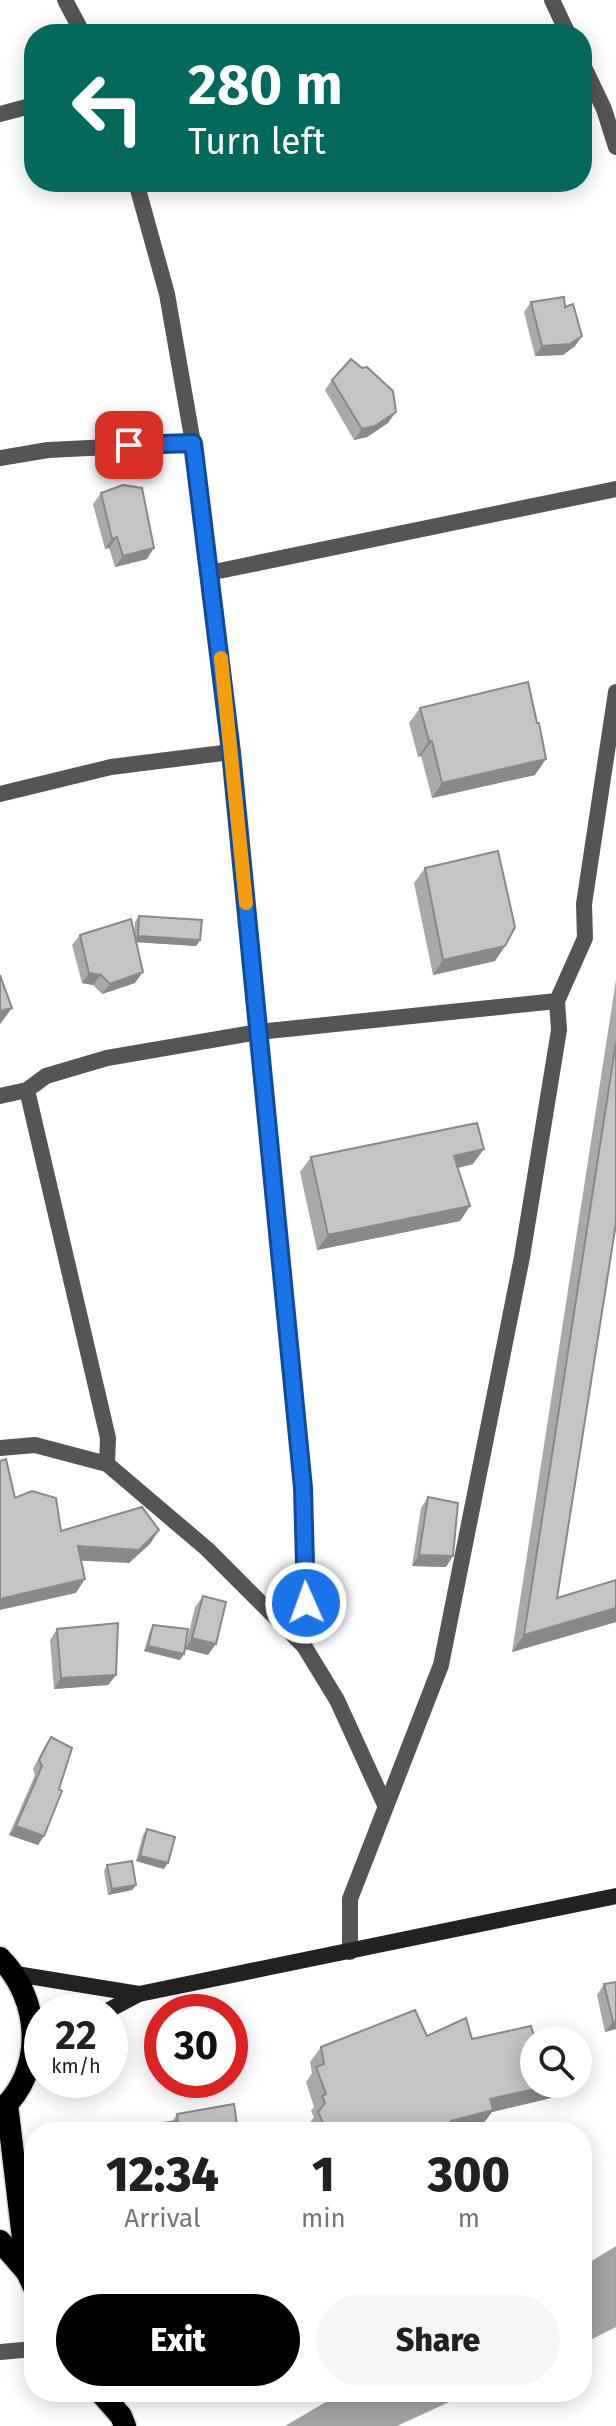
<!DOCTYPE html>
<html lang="en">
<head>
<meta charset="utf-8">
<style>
	body { margin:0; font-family:"Fira Sans",sans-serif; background:#f6f6f6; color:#202124; height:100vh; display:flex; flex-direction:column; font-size:30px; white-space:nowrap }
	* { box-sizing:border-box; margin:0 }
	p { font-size:26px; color:#757577 }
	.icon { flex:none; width:44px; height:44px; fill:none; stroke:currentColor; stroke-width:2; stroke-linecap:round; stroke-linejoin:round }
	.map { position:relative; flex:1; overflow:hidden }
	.details { position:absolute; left:24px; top:2122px; width:568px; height:280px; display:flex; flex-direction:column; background:#fff; border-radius:32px; box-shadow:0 4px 20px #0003 }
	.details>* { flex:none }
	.hud { position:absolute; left:24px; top:24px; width:568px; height:168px; border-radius:32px; box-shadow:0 4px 20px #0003; background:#00695c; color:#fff; overflow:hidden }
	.tools { position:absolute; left:520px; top:2026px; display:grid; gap:16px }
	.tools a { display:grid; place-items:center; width:72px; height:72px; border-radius:50%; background:#fff; box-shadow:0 4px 20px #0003; font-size:40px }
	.speed { position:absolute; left:24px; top:1994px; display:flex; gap:16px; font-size:40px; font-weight:700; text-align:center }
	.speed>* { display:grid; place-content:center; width:104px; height:104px; border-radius:50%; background:#fff; box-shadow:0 4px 20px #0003; line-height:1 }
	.speed small { font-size:20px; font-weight:400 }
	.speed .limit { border:12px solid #d22; background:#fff; color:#111 }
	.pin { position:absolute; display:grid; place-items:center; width:68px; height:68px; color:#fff; margin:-34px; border-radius:16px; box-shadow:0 4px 12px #0006 }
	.me { position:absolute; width:88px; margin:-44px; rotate:358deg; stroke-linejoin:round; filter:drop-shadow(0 0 6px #0008) }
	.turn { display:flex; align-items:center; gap:28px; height:168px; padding:0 32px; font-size:36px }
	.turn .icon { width:104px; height:104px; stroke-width:2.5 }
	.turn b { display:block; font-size:56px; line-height:68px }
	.eta { display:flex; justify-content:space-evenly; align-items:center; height:136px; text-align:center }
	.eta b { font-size:48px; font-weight:800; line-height:56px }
	.primary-button { display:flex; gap:16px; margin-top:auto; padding:16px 32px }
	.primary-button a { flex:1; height:92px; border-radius:48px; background:#000; color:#fff; font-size:32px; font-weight:800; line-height:92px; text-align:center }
	.primary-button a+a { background:#f6f6f6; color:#202124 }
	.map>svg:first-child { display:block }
	.water { fill:#a3a3a3 }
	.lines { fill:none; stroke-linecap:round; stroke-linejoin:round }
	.trunk-casing { stroke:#dbdbdb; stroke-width:25 }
	.minor { stroke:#555; stroke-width:16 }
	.secondary { stroke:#222; stroke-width:16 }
	.trunk { stroke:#000; stroke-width:22 }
	.wall { fill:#a9a9a9 }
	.shaded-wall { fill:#898989 }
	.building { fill:#c4c4c4; stroke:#898989; stroke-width:2 }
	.route-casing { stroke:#114b97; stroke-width:20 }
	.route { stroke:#1a73e8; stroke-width:14 }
	.slow { stroke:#f59e0b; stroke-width:14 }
</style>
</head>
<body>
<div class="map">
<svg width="616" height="2426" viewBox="0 0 616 2426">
	<rect width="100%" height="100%" fill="#fff"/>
	<!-- water -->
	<g class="water">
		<polygon points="616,2246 616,2327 582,2344 582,2267"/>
		<polygon points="343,2392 471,2392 397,2426 285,2426"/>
	</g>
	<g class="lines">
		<defs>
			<g id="trunk">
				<path d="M0,1958C41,1999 46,2071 0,2111"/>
				<polyline points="7,2104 27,2272 34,2287"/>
				<polyline points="0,2241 27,2272"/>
				<polyline points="100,2392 121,2416 125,2426"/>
			</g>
		</defs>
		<!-- trunk casing -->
		<use href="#trunk" class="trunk-casing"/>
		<!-- minor -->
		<g class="minor">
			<polyline points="65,0 83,34"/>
			<polyline points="552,0 568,34"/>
			<polyline points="582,63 604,109 616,147"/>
			<polyline points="0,114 34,105"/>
			<polyline points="136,182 167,294 193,443 216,617 303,1488 306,1603 304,1646"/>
			<polyline points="0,458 48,450 193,443"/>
			<polyline points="209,573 616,489"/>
			<polyline points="0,794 111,767 231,752"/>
			<polyline points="27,1090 108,1438 107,1464"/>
			<polyline points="0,1096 27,1090 46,1076 107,1058 258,1032 557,1001"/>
			<polyline points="0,1448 35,1445 107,1464 207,1549 304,1646 337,1700 385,1805"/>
			<polyline points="350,1952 350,1899 441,1665 522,1257 559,1030 557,1001 585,938 584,904 616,692"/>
			<polyline points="0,2352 34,2349"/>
		</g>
		<!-- secondary -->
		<g class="secondary">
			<polyline points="16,1974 139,1994"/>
			<polyline points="105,2012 139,1994 616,1896"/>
		</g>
		<!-- trunk -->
		<use href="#trunk" class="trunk"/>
	</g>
	<!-- wall -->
	<g class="wall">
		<polygon points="531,302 565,307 582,336 575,346 563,355 535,356 524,312"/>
		<polygon points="362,368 388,423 367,437 354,440 325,390 332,380"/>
		<polygon points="101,493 147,559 115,567 109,548 105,549 93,504"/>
		<polygon points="420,708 535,775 432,798 421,756 418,757 409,723"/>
		<polygon points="425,868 505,946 495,961 433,975 414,883"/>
		<polygon points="139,916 200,940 196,946 136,942 135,983 102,994 93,985 82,983 72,945 80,935 134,934 135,922"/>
		<polygon points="616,980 616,1223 557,1598 616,1580 616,1622 512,1652"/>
		<polygon points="311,1157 473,1164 458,1168 470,1206 460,1221 317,1250 300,1172"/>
		<polygon points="428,1497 446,1567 412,1566 421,1508"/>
		<polygon points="203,1596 208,1655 185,1649 195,1607"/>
		<polygon points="153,1625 180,1660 144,1651 150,1631"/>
		<polygon points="57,1629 116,1675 108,1685 54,1689 50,1640"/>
		<polygon points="51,1737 38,1845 9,1835 35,1775 33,1769 45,1746"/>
		<polygon points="147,1829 164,1869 136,1861 143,1835"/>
		<polygon points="107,1865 136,1885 132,1890 108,1895 104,1871"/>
		<polygon points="604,1984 616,2029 605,2032 597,1995"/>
		<polygon points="427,2036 472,2039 534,2040 551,2098 492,2112 482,2125 457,2132 309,2132 307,2127 314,2117 311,2111 314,2107 306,2082 312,2073 310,2062 321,2047"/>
		<polygon points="177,2114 238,2132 141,2132 146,2125 172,2122"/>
	</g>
	<!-- shaded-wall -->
	<g class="shaded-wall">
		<polygon points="582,336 575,346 563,355 535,356 542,346"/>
		<polygon points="396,412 388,423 367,437 354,440 362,429"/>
		<polygon points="117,537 109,548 105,549 112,539"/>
		<polygon points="154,548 147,559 115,567 123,556"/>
		<polygon points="429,741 432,741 421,756 418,757"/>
		<polygon points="546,759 535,775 432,798 442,783"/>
		<polygon points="138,936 200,940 196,946 134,942"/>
		<polygon points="505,946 495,961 433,975 443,960"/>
		<polygon points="143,972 135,983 102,994 110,984"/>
		<polygon points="89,973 101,975 93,985 82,983"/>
		<polygon points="12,1008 1,1023 0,1024 0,1011"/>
		<polygon points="484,1149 473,1164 444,1171 454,1156"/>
		<polygon points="470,1206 460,1221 317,1250 328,1235"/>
		<polygon points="159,1530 150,1544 129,1563 68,1560 78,1546"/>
		<polygon points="419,1555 453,1556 446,1567 412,1566"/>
		<polygon points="85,1579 76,1593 0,1610 0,1599"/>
		<polygon points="616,1608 616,1622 512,1652 524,1635"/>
		<polygon points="192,1638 216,1644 208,1655 185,1649"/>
		<polygon points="148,1646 184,1654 180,1660 144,1651"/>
		<polygon points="116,1675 108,1685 54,1689 61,1678"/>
		<polygon points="16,1826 44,1836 38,1845 9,1835"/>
		<polygon points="140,1856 168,1863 164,1869 136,1861"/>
		<polygon points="136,1885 132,1890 108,1895 112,1889"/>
		<polygon points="616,2021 616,2029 605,2032 613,2022"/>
		<polygon points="558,2084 561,2084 551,2098 492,2112 482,2125 457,2132 444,2132 451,2121 490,2099"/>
	</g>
	<!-- building -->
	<g class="building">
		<polygon points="564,297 565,307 573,304 582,336 570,344 542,346 531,302"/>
		<polygon points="351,359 362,368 367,367 393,391 396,412 375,426 362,429 332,380"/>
		<polygon points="123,485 142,488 154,548 123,556 117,537 112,539 101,493"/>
		<polygon points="528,682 537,723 539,723 546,759 442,783 432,741 429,741 420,708"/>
		<polygon points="498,851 515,927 505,946 443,960 425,868"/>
		<polygon points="139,916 202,920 200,940 138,936"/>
		<polygon points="131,919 143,972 110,984 101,975 89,973 80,935"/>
		<polygon points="0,975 12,1008 0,1011"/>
		<polygon points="616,1042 616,1223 557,1598 616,1580 616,1608 524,1635"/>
		<polygon points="477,1123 484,1149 454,1156 470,1206 328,1235 311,1157"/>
		<polygon points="6,1459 15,1498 32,1491 56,1498 61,1531 142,1507 159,1530 139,1550 78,1546 85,1579 0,1599 0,1461"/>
		<polygon points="428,1497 458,1503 453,1556 419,1555"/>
		<polygon points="203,1596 226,1602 216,1644 192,1638"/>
		<polygon points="118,1623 116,1675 61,1678 57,1629"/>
		<polygon points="153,1625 188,1629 184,1654 148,1646"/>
		<polygon points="51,1737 72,1748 59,1789 62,1791 44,1836 16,1826 42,1766 39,1760"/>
		<polygon points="147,1829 175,1837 168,1863 140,1856"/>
		<polygon points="132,1861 136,1885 112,1889 107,1865"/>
		<polygon points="616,1982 616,2021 613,2022 604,1984"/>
		<polygon points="415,2010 427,2036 466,2018 472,2039 531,2026 535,2040 534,2084 558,2084 490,2099 493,2110 451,2121 453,2129 444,2132 403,2132 401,2126 387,2132 327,2132 318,2112 325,2103 322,2096 326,2094 316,2067 324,2064 321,2047"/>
		<polygon points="234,2104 238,2132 147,2132 146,2125 178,2121 177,2114"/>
	</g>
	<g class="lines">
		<defs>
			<polyline id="route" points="129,445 193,443 231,752 303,1488 306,1603"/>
		</defs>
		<!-- route casing -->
		<use href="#route" class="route-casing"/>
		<!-- route -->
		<use href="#route" class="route"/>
		<!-- slow -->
		<polyline class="slow" points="221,658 246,903"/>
	</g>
</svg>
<div class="tools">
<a><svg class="icon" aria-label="search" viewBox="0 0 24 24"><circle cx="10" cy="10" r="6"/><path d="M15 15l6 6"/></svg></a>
</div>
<div class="speed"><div>22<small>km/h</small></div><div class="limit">30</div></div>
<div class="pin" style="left:129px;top:445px;background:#d93025"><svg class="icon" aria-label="arrive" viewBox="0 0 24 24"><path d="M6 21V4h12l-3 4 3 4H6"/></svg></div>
<svg class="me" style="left:306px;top:1603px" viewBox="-20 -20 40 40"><circle r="17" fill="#1a73e8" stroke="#fff" stroke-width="3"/><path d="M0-11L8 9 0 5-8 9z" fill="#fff"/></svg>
<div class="hud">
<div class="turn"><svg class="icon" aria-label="left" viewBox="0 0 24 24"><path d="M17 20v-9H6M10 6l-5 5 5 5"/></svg><div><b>280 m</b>Turn left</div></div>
</div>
<section class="details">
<div class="eta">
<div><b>12:34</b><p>Arrival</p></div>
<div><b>1</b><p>min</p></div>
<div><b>300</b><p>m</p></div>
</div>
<div class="primary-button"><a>Exit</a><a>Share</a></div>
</section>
</div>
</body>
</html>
